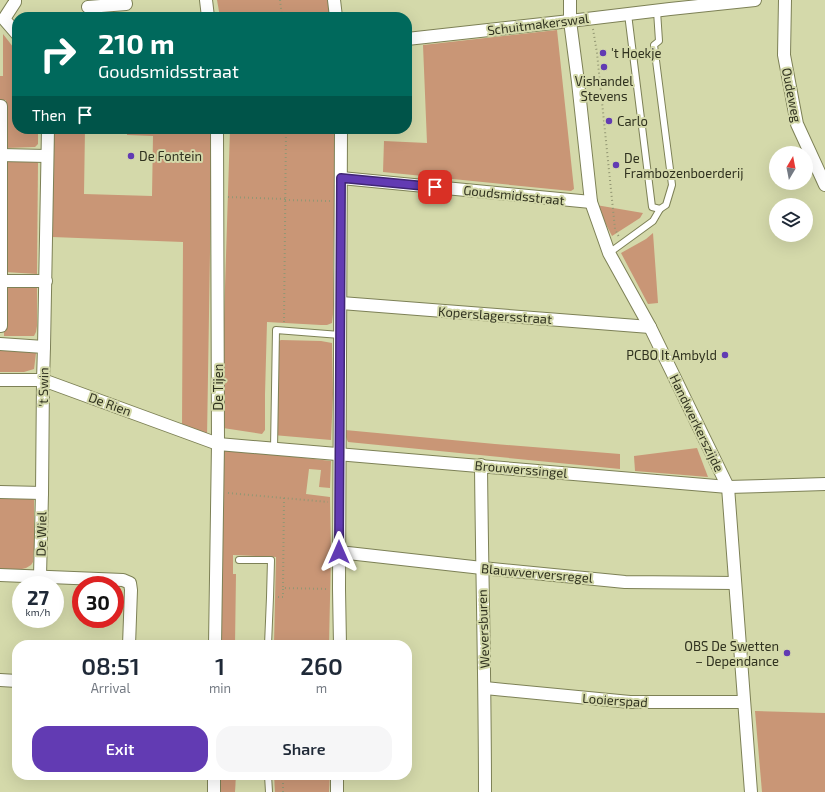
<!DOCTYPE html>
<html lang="en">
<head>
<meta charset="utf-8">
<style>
	body { margin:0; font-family:"Exo 2",sans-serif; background:#f6f6f7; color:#1f2937; height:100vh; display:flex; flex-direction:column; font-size:15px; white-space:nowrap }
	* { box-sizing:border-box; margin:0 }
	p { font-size:13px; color:#747a83 }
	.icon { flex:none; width:22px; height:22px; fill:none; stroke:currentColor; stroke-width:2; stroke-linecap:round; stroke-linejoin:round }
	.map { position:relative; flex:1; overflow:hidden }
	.details { position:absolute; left:12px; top:640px; width:400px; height:140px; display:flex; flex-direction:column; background:#fff; border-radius:16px; box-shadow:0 4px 16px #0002 }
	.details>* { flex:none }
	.banner { position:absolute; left:12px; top:12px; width:400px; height:122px; border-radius:16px; box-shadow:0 4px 16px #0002; background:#00695c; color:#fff; overflow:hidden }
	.needle { width:26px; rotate:10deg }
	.controls { position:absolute; left:769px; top:146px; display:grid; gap:8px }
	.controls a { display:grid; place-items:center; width:44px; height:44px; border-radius:50%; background:#fff; box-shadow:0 4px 16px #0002; font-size:20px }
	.speed { position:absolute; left:12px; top:576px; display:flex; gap:8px; font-size:20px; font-weight:700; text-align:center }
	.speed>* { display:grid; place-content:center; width:52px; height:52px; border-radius:50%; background:#fff; box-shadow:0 4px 16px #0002; line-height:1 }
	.speed small { font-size:10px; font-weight:400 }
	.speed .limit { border:6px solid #d22; background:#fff; color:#111 }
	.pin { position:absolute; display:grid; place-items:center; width:34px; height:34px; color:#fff; margin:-17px; border-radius:8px; box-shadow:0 2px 6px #0006 }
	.me { position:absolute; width:44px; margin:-22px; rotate:0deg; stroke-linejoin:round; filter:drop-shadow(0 0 3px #0008) }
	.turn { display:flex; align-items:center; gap:14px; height:84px; padding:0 20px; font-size:18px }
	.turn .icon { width:52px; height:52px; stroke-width:2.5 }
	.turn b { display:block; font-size:28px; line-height:34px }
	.then { display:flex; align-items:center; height:38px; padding:0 20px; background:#0003; gap:8px; font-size:15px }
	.eta { display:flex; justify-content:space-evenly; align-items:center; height:68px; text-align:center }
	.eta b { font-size:24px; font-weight:600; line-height:28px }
	.action { display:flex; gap:8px; margin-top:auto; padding:8px 20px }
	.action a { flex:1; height:46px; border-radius:16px; background:#623bb3; color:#fff; font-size:16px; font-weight:600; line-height:46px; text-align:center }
	.action a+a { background:#f6f6f7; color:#1f2937 }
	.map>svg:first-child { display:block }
	.green { fill:#c99676 }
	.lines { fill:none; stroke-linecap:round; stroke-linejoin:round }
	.service-casing { stroke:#7d8156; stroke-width:8 }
	.minor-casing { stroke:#7d8156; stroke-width:14 }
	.path { stroke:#939773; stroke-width:2; stroke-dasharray:1 3; stroke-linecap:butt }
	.service { stroke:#fff; stroke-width:6 }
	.minor { stroke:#fff; stroke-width:12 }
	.route-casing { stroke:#402674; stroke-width:10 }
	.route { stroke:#623bb3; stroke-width:7 }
	.poi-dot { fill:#623bb3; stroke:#d4d9aa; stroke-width:1.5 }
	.labels { text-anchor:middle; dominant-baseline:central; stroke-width:4; stroke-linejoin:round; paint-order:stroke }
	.street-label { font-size:13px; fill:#30321f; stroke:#d4d9aa }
	.poi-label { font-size:13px; fill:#30321f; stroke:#d4d9aa; text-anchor:start }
</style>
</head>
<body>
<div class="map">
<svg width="825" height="792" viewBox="0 0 825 792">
	<rect width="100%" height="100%" fill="#d4d9aa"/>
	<!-- green -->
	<g class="green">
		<polygon points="217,0 331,0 334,17 220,17"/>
		<polygon points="557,30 574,189 571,191 383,172 384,141 427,143 423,45"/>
		<polygon points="3,34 17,52 17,129 38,129 38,144 35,147 6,148 6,100 0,100 0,76 3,76"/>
		<polygon points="53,129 85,129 84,194 152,196 153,136 127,135 127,129 212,129 207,438 182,428 183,242 52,237"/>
		<polygon points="230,129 336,129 333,268 334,305 332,323 327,325 321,325 267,322 265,394 265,430 262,434 223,428 224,319"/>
		<polygon points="6,158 35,160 38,163 37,274 5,272"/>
		<polygon points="596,205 643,213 640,218 612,236"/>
		<polygon points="653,233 658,303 648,304 621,253 646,239"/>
		<polygon points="4,286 37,287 37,326 36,332 34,336 4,336"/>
		<polygon points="281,340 321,341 332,343 333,394 331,440 273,435 277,342"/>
		<polygon points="0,350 36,352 36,353 34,369 24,372 0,372"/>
		<polygon points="345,430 495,444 620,454 620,469 348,442 345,435"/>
		<polygon points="697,448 708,477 635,471 634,456"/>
		<polygon points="228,449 331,461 330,488 319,487 321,470 309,469 306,494 330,497 331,553 329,645 285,645 274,644 276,557 233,555 233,574 236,574 235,645 219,645 222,450"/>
		<polygon points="0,493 31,497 34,500 34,549 33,562 31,565 26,568 22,569 0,569"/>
		<polygon points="755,711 825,713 825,792 762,792"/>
		<polygon points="218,775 236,775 235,792 218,792"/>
		<polygon points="274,775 330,775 329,792 275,792"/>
	</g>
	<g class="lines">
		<defs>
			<g id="service">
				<polyline points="628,14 652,207 660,209"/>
				<polyline points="609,253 653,221 660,209 666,205 672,185 654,45 659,41 657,11"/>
				<polyline points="274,449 276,330 340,335"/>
				<polyline points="239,560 271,560 270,597 268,645"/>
				<polyline points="268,775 269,792"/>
			</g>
			<g id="minor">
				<polyline points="15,0 15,2 4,19 17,34"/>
				<polyline points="206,0 208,17"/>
				<polyline points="334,0 336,17"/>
				<polyline points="570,0 570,21 578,82 591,202 609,253 650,327 728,487 751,792"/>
				<polyline points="785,0 784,55 797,124 825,185"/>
				<polyline points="88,7 126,4 125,0"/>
				<polyline points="407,39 570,21 670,9 755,0"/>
				<polyline points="1,106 1,326"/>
				<polyline points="1,155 47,156"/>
				<polyline points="341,178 591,202"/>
				<polyline points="1,281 46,281"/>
				<polyline points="341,303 650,327"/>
				<polyline points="0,344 44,347"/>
				<polyline points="0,380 43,380 218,444 728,487 825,484"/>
				<path d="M481,465C482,574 485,683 485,792"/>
				<polyline points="0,492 42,493"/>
				<polyline points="339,552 482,568 625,582 735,583"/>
				<polyline points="0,575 123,580 130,583 131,590 129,645"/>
				<polyline points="40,576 42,493 43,380 44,347 48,129"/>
				<polyline points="215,645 218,444 217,129"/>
				<polyline points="340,645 339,589 341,129"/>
				<polyline points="0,680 17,681"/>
				<polyline points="485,688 630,702 744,702"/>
				<polyline points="214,792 214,775"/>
				<polyline points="337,792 337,775"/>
			</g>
		</defs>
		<!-- service casing -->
		<use href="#service" class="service-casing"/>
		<!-- minor casing -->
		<use href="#minor" class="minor-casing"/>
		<!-- path -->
		<g class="path">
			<polyline points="280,0 282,17"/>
			<polyline points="593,29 597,53 615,229 619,237"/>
			<polyline points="228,197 285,199"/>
			<polyline points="285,200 330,201"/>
			<polyline points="284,322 286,129"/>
			<polyline points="228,493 328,502"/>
			<polyline points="284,498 283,588 328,589"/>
			<polyline points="278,597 283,597 283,588"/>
			<polyline points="283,775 283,792"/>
		</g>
		<!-- service -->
		<use href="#service" class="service"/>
		<!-- minor -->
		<use href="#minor" class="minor"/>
	</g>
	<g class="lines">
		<defs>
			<polyline id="route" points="339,552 341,178 435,187"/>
		</defs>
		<!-- route casing -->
		<use href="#route" class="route-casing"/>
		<!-- route -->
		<use href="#route" class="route"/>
	</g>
	<!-- markers -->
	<g class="poi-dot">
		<circle cx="603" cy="53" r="4"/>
		<circle cx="604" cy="67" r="4"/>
		<circle cx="609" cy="121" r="4"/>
		<circle cx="131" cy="156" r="4"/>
		<circle cx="616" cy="165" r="4"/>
		<circle cx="725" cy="355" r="4"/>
		<circle cx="787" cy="653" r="4"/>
	</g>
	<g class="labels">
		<!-- street labels -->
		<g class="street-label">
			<text transform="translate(538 24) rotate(-7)">Schuitmakerswal</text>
			<text transform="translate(792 95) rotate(79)">Oudeweg</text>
			<text transform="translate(514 195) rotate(6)">Goudsmidsstraat</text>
			<text transform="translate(495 315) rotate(4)">Koperslagersstraat</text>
			<text transform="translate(43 387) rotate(-89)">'t Swin</text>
			<text transform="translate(218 387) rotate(-90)">De Tijen</text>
			<text transform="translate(110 404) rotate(20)">De Rien</text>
			<text transform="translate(697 423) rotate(64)">Handwerkerszijde</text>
			<text transform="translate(521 469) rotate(5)">Brouwerssingel</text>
			<text transform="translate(41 534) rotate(-89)">De Wiel</text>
			<text transform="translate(537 573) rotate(5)">Blauwverversregel</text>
			<text transform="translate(483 629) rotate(-92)">Weversburen</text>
			<text transform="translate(615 700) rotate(4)">Looierspad</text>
		</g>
		<!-- poi labels -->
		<g class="poi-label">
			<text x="611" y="53">'t Hoekje</text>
			<text x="604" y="81" text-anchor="middle">Vishandel<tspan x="604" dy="15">Stevens</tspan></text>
			<text x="617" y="121">Carlo</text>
			<text x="139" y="156">De Fontein</text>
			<text x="624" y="158">De<tspan x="624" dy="15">Frambozenboerderij</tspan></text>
			<text x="717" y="355" text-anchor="end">PCBO It Ambyld</text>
			<text x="779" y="646" text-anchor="end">OBS De Swetten<tspan x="779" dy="15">– Dependance</tspan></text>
		</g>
	</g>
</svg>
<div class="controls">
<a><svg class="needle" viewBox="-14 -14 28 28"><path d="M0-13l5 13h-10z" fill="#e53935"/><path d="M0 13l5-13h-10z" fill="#747a83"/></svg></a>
<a><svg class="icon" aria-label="layers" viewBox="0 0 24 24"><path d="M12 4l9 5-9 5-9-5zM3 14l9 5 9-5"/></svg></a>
</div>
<div class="speed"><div>27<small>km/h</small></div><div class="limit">30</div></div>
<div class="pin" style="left:435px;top:187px;background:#d93025"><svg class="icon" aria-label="arrive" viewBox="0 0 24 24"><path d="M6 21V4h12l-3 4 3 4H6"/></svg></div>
<svg class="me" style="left:339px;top:552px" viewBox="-20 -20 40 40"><path d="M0-17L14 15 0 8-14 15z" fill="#623bb3" stroke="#fff" stroke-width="4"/></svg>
<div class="banner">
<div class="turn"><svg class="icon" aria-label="right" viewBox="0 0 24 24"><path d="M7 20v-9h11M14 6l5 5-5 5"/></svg><div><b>210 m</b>Goudsmidsstraat</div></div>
<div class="then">Then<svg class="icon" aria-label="arrive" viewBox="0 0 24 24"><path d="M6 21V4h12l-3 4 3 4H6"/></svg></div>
</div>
<section class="details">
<div class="eta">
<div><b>08:51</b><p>Arrival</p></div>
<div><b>1</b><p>min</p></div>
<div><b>260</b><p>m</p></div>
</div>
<div class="action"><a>Exit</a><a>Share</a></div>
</section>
</div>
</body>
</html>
